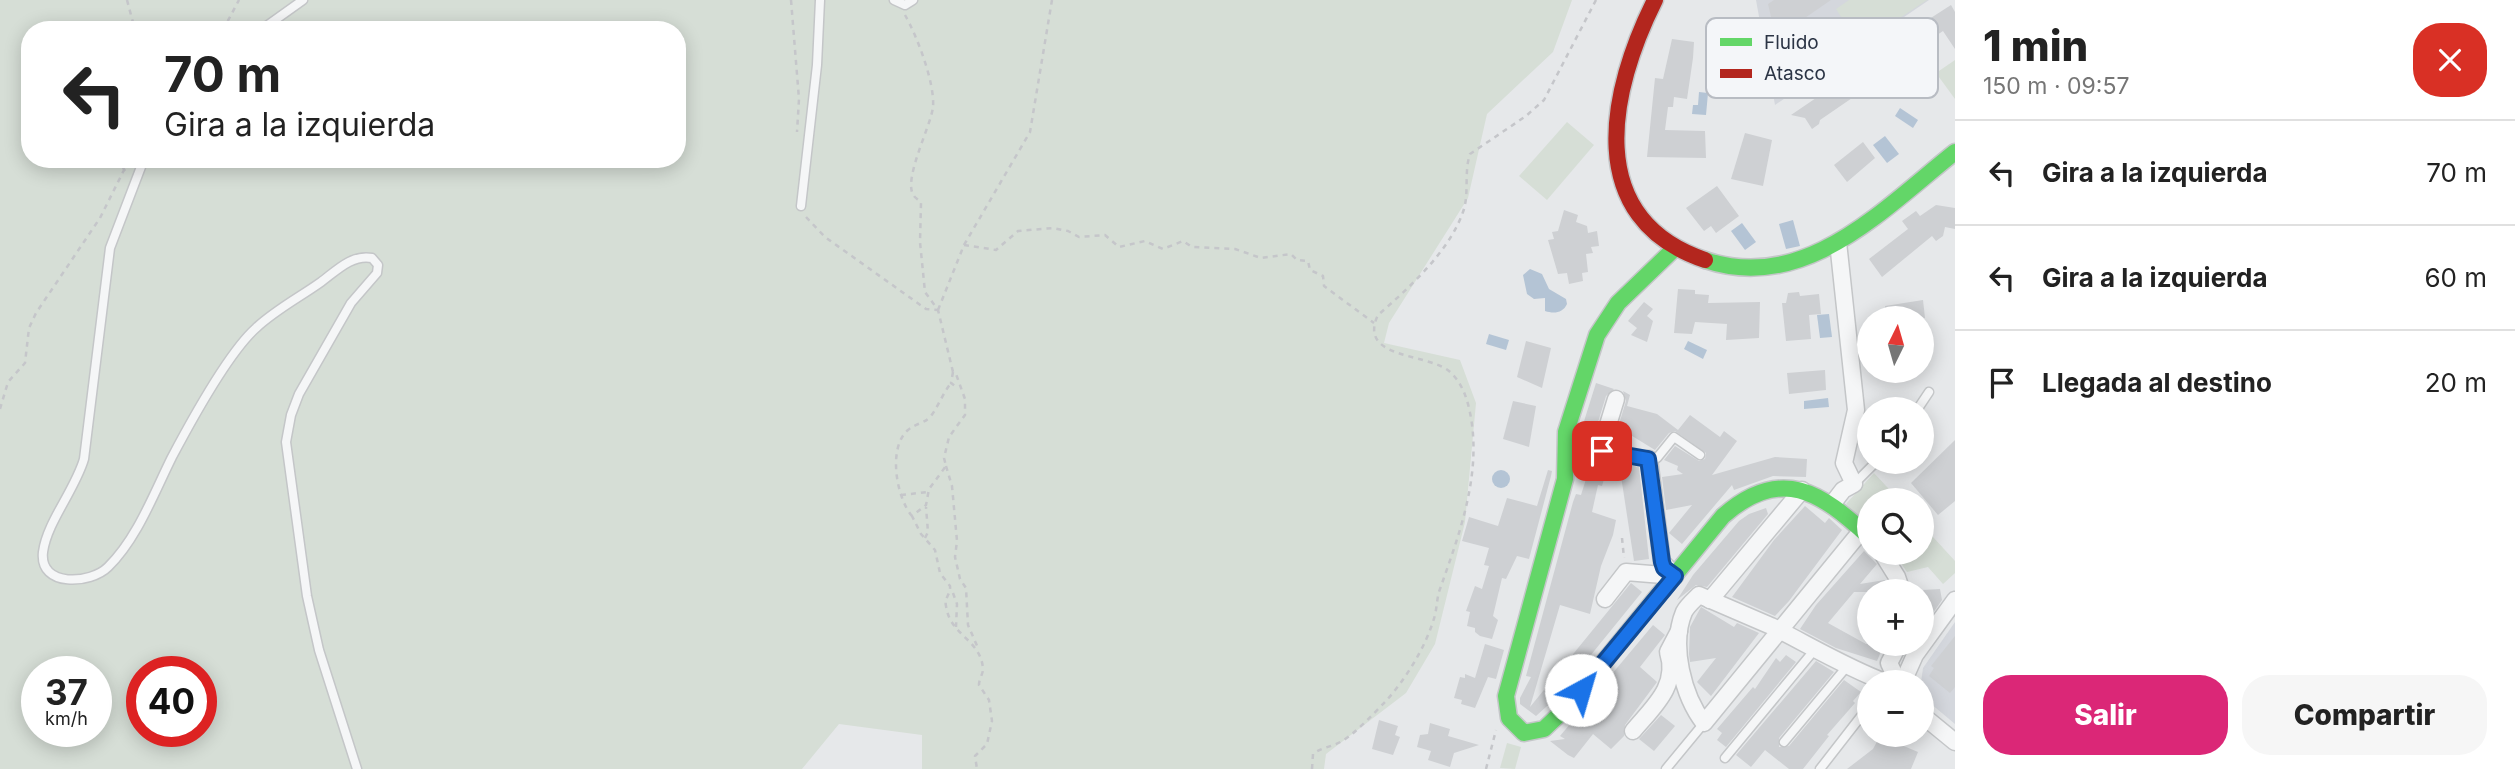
<!DOCTYPE html>
<html lang="es">
<head>
<meta charset="utf-8">
<style>
	body { margin:0; font-family:Inter,sans-serif; background:#f6f6f6; color:#222; height:100vh; display:flex; flex-direction:column; font-size:26px; white-space:nowrap }
	* { box-sizing:border-box; margin:0 }
	p { font-size:23px; color:#767676 }
	.icon { flex:none; width:38px; height:38px; fill:none; stroke:currentColor; stroke-width:2; stroke-linecap:round; stroke-linejoin:round }
	.map { position:relative; flex:1; overflow:hidden }
	.side { display:flex; flex-direction:column; background:#fff; width:560px }
	.side>* { flex:none }
	.top-card { position:absolute; left:21px; top:21px; width:665px; height:147px; border-radius:28px; box-shadow:0 4px 18px #0003; background:#fff; color:#222; overflow:hidden }
	.needle { width:46px; rotate:5deg }
	.fabs { position:absolute; left:1857px; top:306px; display:grid; gap:14px }
	.fabs a { display:grid; place-items:center; width:77px; height:77px; border-radius:50%; background:#fff; box-shadow:0 4px 18px #0003; font-size:35px }
	.speed { position:absolute; left:21px; top:656px; display:flex; gap:14px; font-size:35px; font-weight:700; text-align:center }
	.speed>* { display:grid; place-content:center; width:91px; height:91px; border-radius:50%; background:#fff; box-shadow:0 4px 18px #0003; line-height:1 }
	.speed small { font-size:18px; font-weight:400 }
	.speed .limit { border:10px solid #d22; background:#fff; color:#111 }
	.pin { position:absolute; display:grid; place-items:center; width:60px; height:60px; color:#fff; margin:-30px; border-radius:14px; box-shadow:0 4px 10px #0006 }
	.me { position:absolute; width:77px; margin:-38px; rotate:39deg; stroke-linejoin:round; filter:drop-shadow(0 0 5px #0008) }
	.turn { display:flex; align-items:center; gap:24px; height:147px; padding:0 28px; font-size:32px }
	.turn .icon { width:91px; height:91px; stroke-width:2.5 }
	.turn b { display:block; font-size:49px; line-height:60px }
	.round { display:grid; place-items:center; flex:none; width:74px; height:74px; border-radius:28px; background:#f6f6f6 }
	.overview { display:flex; align-items:center; justify-content:space-between; height:119px; padding:0 28px }
	h1 { font-size:42px; font-weight:800; line-height:52px }
	.primary-button { display:flex; gap:14px; margin-top:auto; padding:14px 28px }
	.primary-button a { flex:1; height:80px; border-radius:28px; background:#db2777; color:#fff; font-size:28px; font-weight:800; line-height:80px; text-align:center }
	.primary-button a+a { background:#f6f6f6; color:#222 }
	ul { padding:0; list-style:none }
	li { display:flex; align-items:center; gap:21px; height:105px; padding:0 28px; border-top:2px solid #e0e0e0 }
	li div { flex:1 }
	li b { display:block; font-size:26px }
	li em { font-style:normal }
	main { display:flex; flex:1; min-height:0 }
	.map>svg:first-child { display:block }
	.built { fill:#d4d7dd }
	.green { fill:#d6ded6; fill-rule:evenodd }
	.water { fill:#b4c4d5 }
	.building { fill:#ced0d3 }
	.lines { fill:none; stroke-linecap:round; stroke-linejoin:round }
	.lane-casing { stroke:#c4c6c8; stroke-width:11 }
	.street-casing { stroke:#c4c6c8; stroke-width:19 }
	.fast-casing { stroke:#c4c6c8; stroke-width:19 }
	.jam-casing { stroke:#c4c6c8; stroke-width:19 }
	.path { stroke:#c5c6ca; stroke-width:2.5; stroke-dasharray:5 5; stroke-linecap:butt }
	.lane { stroke:#f5f6f7; stroke-width:8 }
	.street { stroke:#f5f6f7; stroke-width:16 }
	.fast { stroke:#63d668; stroke-width:16 }
	.jam { stroke:#b3261e; stroke-width:16 }
	.route-casing { stroke:#114b97; stroke-width:18 }
	.route { stroke:#1a73e8; stroke-width:12 }
	.key { fill:#f4f6f9; stroke:#b8bcc3; stroke-width:2 }
	.key-label { font-size:19px; fill:#2b3445 }
</style>
</head>
<body>
<main>
<div class="map">
<svg width="1955" height="769" viewBox="0 0 1955 769">
	<rect width="100%" height="100%" fill="#e6e8ea"/>
	<!-- built -->
	<g class="built">
		<polygon points="1756,0 1929,0 1775,105"/>
		<polygon points="1955,622 1955,724 1930,703 1921,682 1923,668"/>
	</g>
	<!-- green -->
	<g class="green">
		<path d="M0,0H1572L1553,52L1487,114L1468,198L1389,323L1384,343L1460,360L1476,403L1465,522L1435,644L1406,693L1326,754L1324,769H922V735L839,724L802,769H0ZM30,30H677V159H30ZM37,672H96V732H37ZM142,672H201V732H142Z"/>
		<polygon points="1849,0 1927,0 1859,45 1836,9"/>
		<polygon points="1955,60 1955,99 1936,73"/>
		<polygon points="1567,122 1594,145 1547,200 1519,176"/>
		<polygon points="1874,473 1899,500 1869,500 1869,528 1846,504"/>
		<polygon points="1922,525 1955,561 1955,573 1943,584 1928,567 1907,572 1894,553 1922,553"/>
		<polygon points="1507,743 1521,747 1515,769 1500,768"/>
	</g>
	<!-- water -->
	<g class="water">
		<polygon points="1699,92 1708,93 1706,115 1692,114 1693,105 1698,105"/>
		<polygon points="1900,108 1918,120 1913,128 1895,116"/>
		<polygon points="1885,136 1899,154 1887,163 1873,145"/>
		<polygon points="1793,220 1800,246 1786,249 1779,224"/>
		<polygon points="1742,223 1756,242 1745,250 1731,231"/>
		<path d="M1530,269L1542,274L1549,289L1566,299L1567,304C1563,313 1554,314 1545,311V298L1534,299L1527,294L1523,275Z"/>
		<polygon points="1829,314 1832,337 1820,338 1817,315"/>
		<polygon points="1489,334 1509,340 1506,350 1486,344"/>
		<polygon points="1688,341 1707,350 1703,359 1684,349"/>
		<polygon points="1828,398 1829,407 1804,409 1804,401"/>
		<circle cx="1501" cy="479" r="9"/>
	</g>
	<!-- building -->
	<g class="building">
		<polygon points="1774,0 1831,0 1776,38 1768,4"/>
		<polygon points="1951,5 1955,12 1955,49 1943,31 1916,49 1927,66 1904,80 1891,60 1886,64 1878,52"/>
		<polygon points="1672,39 1694,42 1693,58 1687,99 1674,97 1673,107 1668,107 1665,130 1705,131 1706,158 1647,157 1655,78 1663,79"/>
		<polygon points="1844,79 1855,96 1820,120 1819,124 1812,129 1805,118 1791,115"/>
		<polygon points="1745,133 1772,140 1763,186 1731,179"/>
		<polygon points="1863,142 1875,158 1847,182 1834,165"/>
		<polygon points="1717,186 1739,216 1716,233 1711,226 1704,231 1686,208"/>
		<polygon points="1936,205 1955,208 1955,229 1945,227 1943,236 1936,241 1932,236 1882,277 1869,259 1908,229 1902,221 1916,211 1920,216"/>
		<polygon points="1564,210 1578,215 1576,222 1587,226 1588,233 1597,231 1599,246 1591,247 1593,253 1586,254 1588,272 1582,273 1583,281 1569,284 1567,273 1558,274 1548,240 1554,239 1552,232 1558,231"/>
		<polygon points="1678,289 1695,290 1695,294 1709,295 1708,303 1760,302 1759,338 1726,340 1727,324 1695,322 1692,334 1674,333"/>
		<polygon points="1799,292 1800,296 1819,294 1821,314 1809,315 1811,339 1786,341 1782,303 1786,303 1788,293"/>
		<polygon points="1923,300 1925,318 1886,318 1885,306"/>
		<polygon points="1644,302 1653,309 1647,316 1653,321 1647,342 1631,335 1637,328 1628,321"/>
		<polygon points="1526,341 1551,348 1542,388 1517,377"/>
		<polygon points="1825,370 1826,390 1789,394 1787,373"/>
		<polygon points="1596,383 1614,389 1606,396 1592,442 1581,438 1580,434"/>
		<polygon points="1623,391 1630,395 1627,406 1657,414 1678,430 1690,415 1720,437 1724,431 1737,441 1712,475 1775,457 1807,459 1806,477 1773,476 1734,490 1732,485 1682,544 1669,533 1692,505 1666,510 1662,477 1683,474 1677,470 1678,466 1664,460 1675,446 1699,461 1705,459 1706,453 1675,431 1669,433 1655,450 1624,431 1627,439 1615,437 1626,401"/>
		<polygon points="1513,401 1536,406 1529,447 1503,439"/>
		<polygon points="1955,440 1955,501 1938,515 1911,483"/>
		<polygon points="1592,460 1609,462 1602,486 1598,485 1592,512 1616,520 1613,535 1601,566 1590,614 1560,605 1530,707 1631,583 1642,592 1556,698 1536,716 1520,704 1520,698 1531,677 1526,676 1573,502 1576,494 1581,495"/>
		<polygon points="1619,463 1639,467 1649,559 1634,561"/>
		<polygon points="1548,470 1552,471 1551,476 1529,559 1517,556 1506,579 1502,578 1493,616 1498,620 1492,639 1480,636 1475,632 1475,628 1467,626 1470,612 1466,611 1475,586 1482,589 1489,566 1484,565 1489,548 1462,541 1469,517 1498,526 1507,498 1537,506"/>
		<polygon points="1805,506 1825,523 1829,518 1842,530 1789,601 1775,616 1732,597 1774,540"/>
		<polygon points="1766,508 1768,514 1707,587 1696,585 1677,600 1693,575 1739,521 1749,514"/>
		<polygon points="1864,551 1877,564 1860,584 1885,580 1887,592 1854,592 1828,623 1866,644 1884,644 1877,661 1836,648 1800,629 1816,605"/>
		<polygon points="1940,589 1942,600 1933,613 1922,614 1922,590"/>
		<polygon points="1701,607 1734,627 1737,623 1759,633 1711,696 1697,682 1716,658 1690,662 1689,654 1690,627"/>
		<polygon points="1653,625 1665,635 1640,667 1657,682 1625,725 1624,736 1611,749 1593,734 1574,758 1568,755 1550,741 1565,739 1560,736"/>
		<polygon points="1955,636 1955,687 1950,693 1929,676 1934,668 1931,666"/>
		<polygon points="1485,644 1504,650 1496,679 1488,677 1475,708 1461,704 1462,700 1454,698 1460,677 1465,678 1465,674 1475,678"/>
		<polygon points="1786,655 1796,662 1726,747 1717,740 1722,733 1717,729 1753,687 1755,689 1776,658 1780,662"/>
		<polygon points="1816,661 1834,672 1779,738 1779,747 1789,746 1844,680 1861,692 1853,701 1855,703 1827,735 1829,736 1803,769 1789,769 1765,750 1751,767 1736,755"/>
		<polygon points="1661,715 1675,726 1654,751 1639,739"/>
		<polygon points="1379,720 1398,726 1395,735 1400,737 1393,755 1372,749"/>
		<polygon points="1430,723 1450,729 1448,736 1479,745 1454,753 1450,767 1428,760 1431,751 1417,747 1420,735 1428,734"/>
		<polygon points="1880,736 1918,752 1911,769 1847,769 1873,749"/>
	</g>
	<g class="lines">
		<defs>
			<g id="lane">
				<polyline points="894,0 905,5 913,0"/>
				<polyline points="261,30 303,0"/>
				<path d="M144,159L110,248L84,459C75,490 47,522 43,552C39,588 91,584 108,567C137,539 154,493 172,457C190,423 229,352 256,328C275,310 300,297 321,282C336,271 352,254 372,258L378,265L377,273L351,303L299,394L291,415L286,442L307,596L319,650L357,769"/>
				<polyline points="801,206 817,65 820,0"/>
				<polyline points="1917,410 1929,392"/>
				<polyline points="1571,453 1600,451 1657,458 1674,437 1700,455"/>
				<polyline points="1854,484 1876,462"/>
				<polyline points="1784,742 1849,664"/>
				<polyline points="1725,758 1816,648"/>
				<polyline points="1666,769 1704,723"/>
				<polyline points="1820,769 1869,706"/>
			</g>
			<g id="street">
				<polyline points="1600,451 1616,399"/>
				<polyline points="1649,459 1662,562 1675,576"/>
				<polyline points="1833,503 1843,490 1854,484 1844,463 1856,410 1838,242"/>
				<path d="M1862,530L1704,723C1683,696 1670,645 1684,612C1687,606 1694,600 1699,595L1771,626C1807,644 1849,669 1885,682"/>
				<polyline points="1882,553 1897,577 1902,592"/>
				<polyline points="1605,599 1626,572 1675,576"/>
				<polyline points="1710,600 1802,490"/>
				<polyline points="1898,682 1889,663 1899,644"/>
				<polyline points="1903,682 1915,655 1955,600"/>
				<polyline points="1922,715 1955,742"/>
				<path d="M1633,731C1653,707 1679,686 1668,652L1679,631"/>
			</g>
			<g id="fast">
				<path d="M1674,249L1618,303L1597,335L1566,432L1565,479L1506,696L1509,718L1524,733L1544,729L1566,708L1723,516C1781,465 1821,492 1869,537"/>
				<path d="M1705,260C1805,294 1883,209 1955,152"/>
			</g>
			<path id="jam" d="M1655,0C1610,90 1581,218 1705,260"/>
		</defs>
		<!-- lane casing -->
		<use href="#lane" class="lane-casing"/>
		<!-- street casing -->
		<use href="#street" class="street-casing"/>
		<!-- fast casing -->
		<use href="#fast" class="fast-casing"/>
		<!-- jam casing -->
		<use href="#jam" class="jam-casing"/>
		<!-- path -->
		<g class="path">
			<polyline points="127,0 135,30"/>
			<polyline points="791,0 799,99 797,132"/>
			<path d="M905,15C917,36 935,83 933,107C931,126 902,181 914,196C916,199 920,200 921,203L920,242L925,292L938,310L953,372L956,374L965,399V415L949,437L944,458L946,466L929,489L926,505L912,516L921,534L935,550L940,573L950,586C951,594 944,598 946,606C950,636 981,639 983,669C983,674 979,679 979,685L989,700L992,721L987,744L975,756L977,769"/>
			<polyline points="223,30 239,0"/>
			<polyline points="118,159 125,171"/>
			<polyline points="806,217 825,237 926,309 938,310"/>
			<polyline points="964,245 996,250 1018,231 1053,228 1068,231 1079,237 1105,235 1119,247 1145,241 1163,249 1183,241 1192,247 1235,249 1261,258 1291,254 1297,260 1308,261 1310,270 1323,276 1324,286 1374,323"/>
			<polyline points="938,310 964,245 1030,132 1052,0"/>
			<polyline points="953,372 951,383 958,388"/>
			<polyline points="0,409 8,382 25,363 29,328 36,313 100,218 124,170"/>
			<polyline points="946,466 952,486 957,541 955,557 960,579 966,588 968,625 978,648"/>
			<polyline points="901,495 928,492"/>
			<path d="M912,516C897,499 887,448 908,430C916,423 924,424 931,416C939,405 943,393 951,383"/>
			<polyline points="925,538 928,532 926,507"/>
			<polyline points="1622,538 1624,558"/>
			<polyline points="953,593 957,604 956,627"/>
			<path d="M1312,769L1313,754C1322,747 1332,747 1342,741C1356,733 1373,714 1385,702C1406,679 1427,645 1435,615C1437,606 1437,597 1440,589C1459,535 1481,477 1471,418C1468,401 1463,383 1449,371C1427,353 1357,359 1378,315C1410,287 1451,250 1464,209C1469,191 1464,172 1470,154L1526,116L1544,100L1596,0"/>
			<polyline points="1486,769 1496,730"/>
		</g>
		<!-- lane -->
		<use href="#lane" class="lane"/>
		<!-- street -->
		<use href="#street" class="street"/>
		<!-- fast -->
		<use href="#fast" class="fast"/>
		<!-- jam -->
		<use href="#jam" class="jam"/>
	</g>
	<g class="lines">
		<defs>
			<polyline id="route" points="1581,690 1675,576 1664,568 1662,562 1648,459 1602,451"/>
		</defs>
		<!-- route casing -->
		<use href="#route" class="route-casing"/>
		<!-- route -->
		<use href="#route" class="route"/>
	</g>
	<!-- legend -->
	<rect x="1706" y="18" width="232" height="80" rx="10" class="key"/>
	<rect x="1720" y="38" width="32" height="8" fill="#63d668"/>
	<rect x="1720" y="69" width="32" height="9" fill="#b3261e"/>
	<g class="key-label">
		<text x="1764" y="49">Fluido</text>
		<text x="1764" y="80">Atasco</text>
	</g>
</svg>
<div class="fabs">
<a><svg class="needle" viewBox="-14 -14 28 28"><path d="M0-13l5 13h-10z" fill="#e53935"/><path d="M0 13l5-13h-10z" fill="#767676"/></svg></a>
<a><svg class="icon" aria-label="sound" viewBox="0 0 24 24"><path d="M4 9h4l5-4v14l-5-4H4zM17 9q2 3 0 6"/></svg></a>
<a><svg class="icon" aria-label="search" viewBox="0 0 24 24"><circle cx="10" cy="10" r="6"/><path d="M15 15l6 6"/></svg></a>
<a>+</a>
<a>−</a>
</div>
<div class="speed"><div>37<small>km/h</small></div><div class="limit">40</div></div>
<div class="pin" style="left:1602px;top:451px;background:#d93025"><svg class="icon" aria-label="arrive" viewBox="0 0 24 24"><path d="M6 21V4h12l-3 4 3 4H6"/></svg></div>
<svg class="me" style="left:1581px;top:690px" viewBox="-20 -20 40 40"><circle r="19" fill="#fff"/><path d="M0-13L10 11 0 6-10 11z" fill="#1a73e8"/></svg>
<div class="top-card">
<div class="turn"><svg class="icon" aria-label="left" viewBox="0 0 24 24"><path d="M17 20v-9H6M10 6l-5 5 5 5"/></svg><div><b>70 m</b>Gira a la izquierda</div></div>
</div>
</div>
<section class="side">
<div class="overview"><div><h1>1 min</h1><p>150 m · 09:57</p></div><a class="round" style="background:#d93025;color:#fff"><svg class="icon" aria-label="close" viewBox="0 0 24 24"><path d="M6 6l12 12M18 6L6 18"/></svg></a></div>
<ul>
<li><svg class="icon" aria-label="left" viewBox="0 0 24 24"><path d="M17 20v-9H6M10 6l-5 5 5 5"/></svg><div><b>Gira a la izquierda</b></div><em>70 m</em></li>
<li><svg class="icon" aria-label="left" viewBox="0 0 24 24"><path d="M17 20v-9H6M10 6l-5 5 5 5"/></svg><div><b>Gira a la izquierda</b></div><em>60 m</em></li>
<li><svg class="icon" aria-label="arrive" viewBox="0 0 24 24"><path d="M6 21V4h12l-3 4 3 4H6"/></svg><div><b>Llegada al destino</b></div><em>20 m</em></li>
</ul>
<div class="primary-button"><a>Salir</a><a>Compartir</a></div>
</section>
</main>
</body>
</html>
